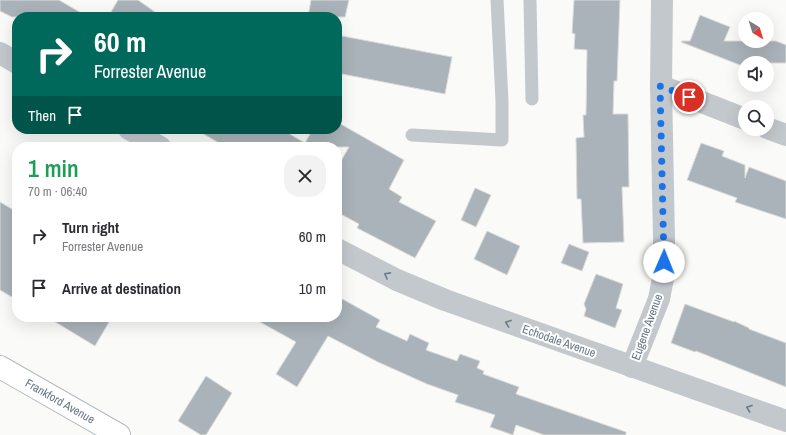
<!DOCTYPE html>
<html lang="en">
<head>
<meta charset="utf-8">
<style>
	body { margin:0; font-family:"Archivo Narrow",sans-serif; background:#f2f2f3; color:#2b2b33; height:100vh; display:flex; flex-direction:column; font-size:15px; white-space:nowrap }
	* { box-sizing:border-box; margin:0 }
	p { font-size:13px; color:#7c7c81 }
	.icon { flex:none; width:22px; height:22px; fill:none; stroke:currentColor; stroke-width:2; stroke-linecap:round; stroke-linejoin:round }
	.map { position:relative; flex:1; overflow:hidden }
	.details { position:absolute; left:12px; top:142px; width:330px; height:180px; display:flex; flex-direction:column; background:#fff; border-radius:16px; box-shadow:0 4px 16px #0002 }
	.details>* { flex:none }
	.guide { position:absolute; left:12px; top:12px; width:330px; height:122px; border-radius:16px; box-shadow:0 4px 16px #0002; background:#00695c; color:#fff; overflow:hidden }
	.needle { width:26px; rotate:142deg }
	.buttons { position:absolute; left:738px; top:12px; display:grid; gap:8px }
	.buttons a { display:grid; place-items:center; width:36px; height:36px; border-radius:50%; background:#fff; box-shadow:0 4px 16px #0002; font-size:20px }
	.pin { position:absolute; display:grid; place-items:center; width:34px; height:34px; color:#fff; margin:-17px; border:2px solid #fff; border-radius:50%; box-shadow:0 1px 4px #0007 }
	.me { position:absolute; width:44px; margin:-22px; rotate:1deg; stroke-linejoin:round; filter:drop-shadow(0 0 3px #0008) }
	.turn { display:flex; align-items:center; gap:14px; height:84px; padding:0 16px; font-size:18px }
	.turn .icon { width:52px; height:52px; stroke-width:2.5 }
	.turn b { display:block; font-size:28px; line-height:34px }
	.then { display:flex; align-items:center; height:38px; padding:0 16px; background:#0003; gap:8px; font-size:15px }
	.round { display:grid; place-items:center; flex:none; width:42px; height:42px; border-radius:16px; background:#f2f2f3 }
	.summary { display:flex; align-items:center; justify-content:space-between; height:68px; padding:0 16px }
	h1 { font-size:24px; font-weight:600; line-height:30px; color:#1e9e55 }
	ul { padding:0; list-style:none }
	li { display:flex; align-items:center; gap:12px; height:52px; padding:0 16px }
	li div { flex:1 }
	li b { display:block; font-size:15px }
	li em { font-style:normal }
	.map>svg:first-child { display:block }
	.building { fill:#aab3b9; stroke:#dcdcda }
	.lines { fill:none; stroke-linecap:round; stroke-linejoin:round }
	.secondary-casing { stroke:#b3babf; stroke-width:24 }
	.service { stroke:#c3c8cc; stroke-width:13 }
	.minor { stroke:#c3c8cc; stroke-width:22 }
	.secondary { stroke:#fff; stroke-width:22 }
	.oneway { stroke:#6a7a87 }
	.route { stroke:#1a73e8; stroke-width:7; stroke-dasharray:0 12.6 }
	.labels { text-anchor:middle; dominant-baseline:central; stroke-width:4; stroke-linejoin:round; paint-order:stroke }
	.street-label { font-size:12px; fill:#657683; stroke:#fff }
</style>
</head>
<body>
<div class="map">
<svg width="786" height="435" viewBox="0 0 786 435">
	<rect width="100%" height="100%" fill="#fafaf8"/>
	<!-- building -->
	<g class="building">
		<polygon points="0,0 59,0 88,17 12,17 0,11"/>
		<polygon points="118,0 138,0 162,17 108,17"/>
		<polygon points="311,0 349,0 345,17 308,17"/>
		<polygon points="574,0 620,0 617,81 614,81 613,114 628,114 629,187 622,187 624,242 583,243 581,199 577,199 576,138 584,137 583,115 586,115 587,50 574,49 575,34 572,33"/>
		<polygon points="700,15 730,27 724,41 776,41 786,45 786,63 745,63 745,67 681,42 682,41 690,41"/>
		<polygon points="337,35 452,57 445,94 337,73"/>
		<polygon points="337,122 404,160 389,189 402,197 399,202 436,221 415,258 357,228 359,224 337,212 337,168 349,147 226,147 195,129 281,129 305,143 313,129 337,129"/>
		<polygon points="701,143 724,151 722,156 745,165 745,178 749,167 786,181 786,219 735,202 737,198 687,180"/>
		<polygon points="475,188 491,195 476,227 461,220"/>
		<polygon points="0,202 17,212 17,300 0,290"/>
		<polygon points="487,231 520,246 507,275 474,259"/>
		<polygon points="569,244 589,252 582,271 561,263"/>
		<polygon points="596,274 623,284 616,308 622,310 615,328 584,316 586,309 584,304"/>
		<polygon points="337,296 380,320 376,327 407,341 410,334 429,343 426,350 457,361 460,354 480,361 477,368 484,371 483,374 519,387 516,394 626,432 626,435 544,435 516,425 513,435 490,427 495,415 455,402 458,395 427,384 378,362 328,336 297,387 276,374 296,342 251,317 337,317"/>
		<polygon points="685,304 734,322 734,321 749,328 749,329 786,343 786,387 696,351 695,352 671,343"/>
		<polygon points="47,317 112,317 95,346"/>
		<polygon points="206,376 232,393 206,435 201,435 178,421"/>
	</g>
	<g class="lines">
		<defs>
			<g id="secondary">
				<path id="s1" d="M0,367L119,435"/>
			</g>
		</defs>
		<!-- secondary casing -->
		<use href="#secondary" class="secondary-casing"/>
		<!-- service -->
		<g class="service">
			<polyline points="530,0 532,99"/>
			<polyline points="412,135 502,140 502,101 497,0"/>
		</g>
		<!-- minor -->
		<g class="minor">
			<polyline points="0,53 17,63"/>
			<polyline points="661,86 745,119"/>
			<polyline points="767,128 786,135"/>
			<polyline points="129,129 160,147"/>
			<polyline points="337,249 397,280 445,300 786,421"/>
			<polyline points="632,367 659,299 664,273 664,240 661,86 662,0"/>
		</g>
		<!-- secondary -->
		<use href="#secondary" class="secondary"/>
	</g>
	<!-- one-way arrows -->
	<defs><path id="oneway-chevron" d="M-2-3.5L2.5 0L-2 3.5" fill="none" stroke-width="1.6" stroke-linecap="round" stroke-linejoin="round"/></defs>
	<g class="oneway">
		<use href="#oneway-chevron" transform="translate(387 275) rotate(-152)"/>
		<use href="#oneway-chevron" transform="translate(508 323) rotate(-160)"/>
		<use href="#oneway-chevron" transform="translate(749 408) rotate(-160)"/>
	</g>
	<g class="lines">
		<!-- route -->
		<polyline class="route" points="664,262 660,86 689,97"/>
	</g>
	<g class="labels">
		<!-- street labels -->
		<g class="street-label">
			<text transform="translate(647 327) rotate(-70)">Eugene Avenue</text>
			<text transform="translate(559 341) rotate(19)">Echodale Avenue</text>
			<text stroke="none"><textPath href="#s1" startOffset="69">Frankford Avenue</textPath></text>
		</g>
	</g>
</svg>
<div class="buttons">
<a><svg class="needle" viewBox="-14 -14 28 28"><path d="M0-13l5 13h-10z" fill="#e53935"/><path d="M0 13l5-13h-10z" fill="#7c7c81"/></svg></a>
<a><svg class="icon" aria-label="sound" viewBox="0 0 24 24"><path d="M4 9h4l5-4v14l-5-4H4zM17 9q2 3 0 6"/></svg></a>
<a><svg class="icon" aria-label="search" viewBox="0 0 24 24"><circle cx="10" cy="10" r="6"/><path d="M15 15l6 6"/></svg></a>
</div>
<div class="pin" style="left:689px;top:97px;background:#d93025"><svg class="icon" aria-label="arrive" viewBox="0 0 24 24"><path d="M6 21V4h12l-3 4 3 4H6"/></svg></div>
<svg class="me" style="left:664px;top:262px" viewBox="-20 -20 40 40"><circle r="19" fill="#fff"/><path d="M0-13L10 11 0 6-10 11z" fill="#1a73e8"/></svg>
<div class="guide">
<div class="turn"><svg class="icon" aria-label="right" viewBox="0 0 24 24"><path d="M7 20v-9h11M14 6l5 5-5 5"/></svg><div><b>60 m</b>Forrester Avenue</div></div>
<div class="then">Then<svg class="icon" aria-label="arrive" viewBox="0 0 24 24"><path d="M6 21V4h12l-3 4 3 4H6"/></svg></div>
</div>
<section class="details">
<div class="summary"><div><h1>1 min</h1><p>70 m · 06:40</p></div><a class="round"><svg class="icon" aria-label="close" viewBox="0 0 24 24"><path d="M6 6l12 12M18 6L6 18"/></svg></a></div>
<ul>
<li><svg class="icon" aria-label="right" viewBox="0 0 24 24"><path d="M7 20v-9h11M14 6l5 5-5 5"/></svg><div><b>Turn right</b><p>Forrester Avenue</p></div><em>60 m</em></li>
<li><svg class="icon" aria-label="arrive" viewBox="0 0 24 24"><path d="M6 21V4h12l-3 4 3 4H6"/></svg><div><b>Arrive at destination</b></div><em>10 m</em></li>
</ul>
</section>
</div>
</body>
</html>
